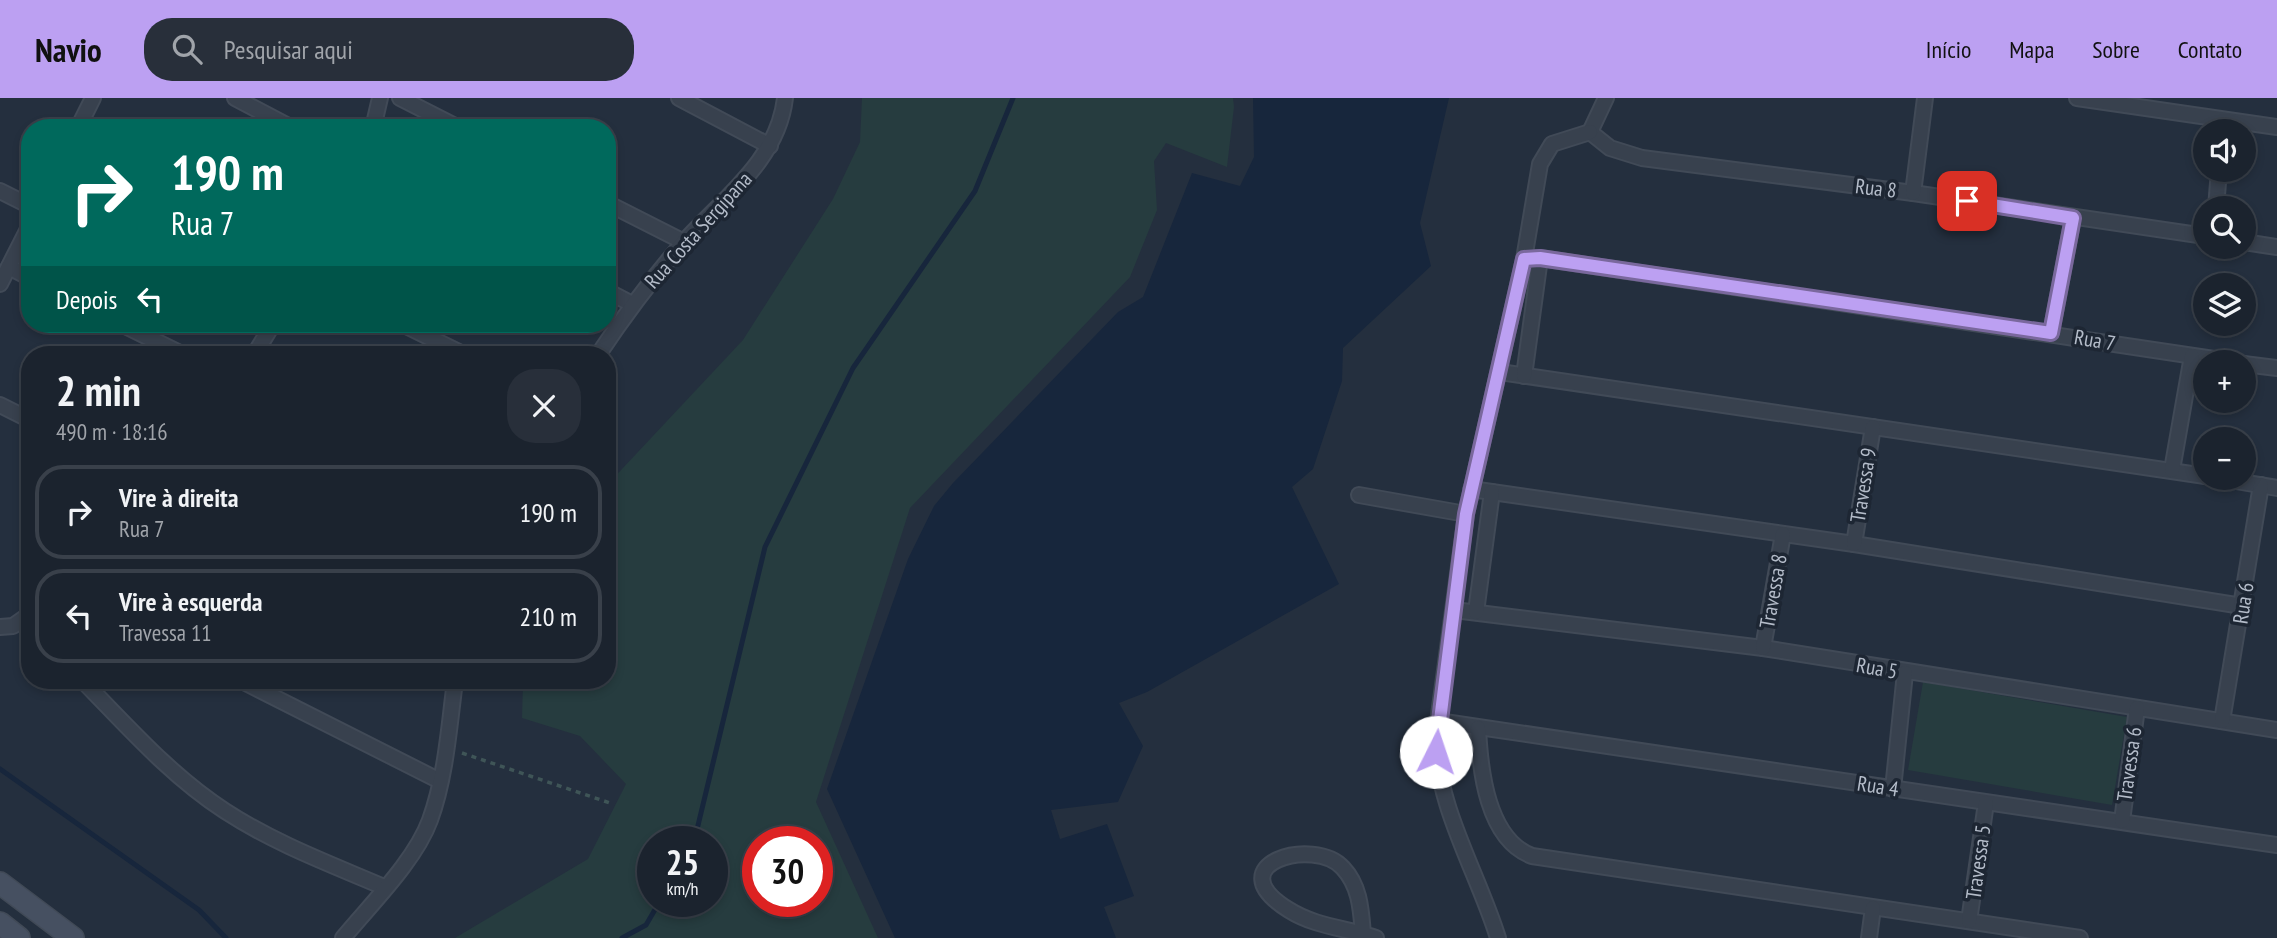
<!DOCTYPE html>
<html lang="pt">
<head>
<meta charset="utf-8">
<style>
	body { margin:0; font-family:"PT Sans Narrow",sans-serif; background:#282f3a; color:#f1f3f6; height:100vh; display:flex; flex-direction:column; font-size:26px; white-space:nowrap }
	* { box-sizing:border-box; margin:0 }
	p { font-size:23px; color:#a0a4aa }
	.icon { flex:none; width:38px; height:38px; fill:none; stroke:currentColor; stroke-width:2; stroke-linecap:round; stroke-linejoin:round }
	.map { position:relative; flex:1; overflow:hidden }
	.side { position:absolute; left:21px; top:248px; width:595px; height:343px; display:flex; flex-direction:column; background:#1b232e; border-radius:28px; box-shadow:0 4px 10px #0003,0 0 0 2px #39404a }
	.side>* { flex:none }
	.top-card { position:absolute; left:21px; top:21px; width:595px; height:214px; border-radius:28px; box-shadow:0 4px 10px #0003,0 0 0 2px #39404a; background:#00695c; color:#fff; overflow:hidden }
	.fabs { position:absolute; left:2193px; top:21px; display:grid; gap:14px }
	.fabs a { display:grid; place-items:center; width:63px; height:63px; border-radius:50%; background:#1b232e; box-shadow:0 4px 10px #0003,0 0 0 2px #39404a; font-size:35px }
	.speed { position:absolute; left:637px; top:728px; display:flex; gap:14px; font-size:35px; font-weight:700; text-align:center }
	.speed>* { display:grid; place-content:center; width:91px; height:91px; border-radius:50%; background:#1b232e; box-shadow:0 4px 10px #0003,0 0 0 2px #39404a; line-height:1 }
	.speed small { font-size:18px; font-weight:400 }
	.speed .limit { border:10px solid #d22; background:#fff; color:#111 }
	.pin { position:absolute; display:grid; place-items:center; width:60px; height:60px; color:#fff; margin:-30px; border-radius:14px; box-shadow:0 4px 10px #0006 }
	.me { position:absolute; width:77px; margin:-38px; rotate:4deg; stroke-linejoin:round; filter:drop-shadow(0 0 5px #0008) }
	.turn { display:flex; align-items:center; gap:24px; height:147px; padding:0 35px; font-size:32px }
	.turn .icon { width:91px; height:91px; stroke-width:2.5 }
	.turn b { display:block; font-size:49px; line-height:60px }
	.then { display:flex; align-items:center; height:66px; padding:0 35px; background:#0003; gap:14px; font-size:26px }
	.round { display:grid; place-items:center; flex:none; width:74px; height:74px; border-radius:28px; background:#282f3a }
	.headline { display:flex; align-items:center; justify-content:space-between; height:119px; padding:0 35px }
	h1 { font-size:42px; font-weight:600; line-height:52px }
	ul { padding:0; list-style:none }
	li { display:flex; align-items:center; gap:21px; height:94px; margin:0 14px 10px; padding:0 21px; border:4px solid #39404a; border-radius:28px }
	li div { flex:1 }
	li b { display:block; font-size:26px }
	li em { font-style:normal }
	header { display:flex; align-items:center; gap:42px; box-sizing:border-box; height:98px; padding:0 35px; background:#bca0f2; color:#111 }
	header strong { font-size:33px }
	nav { display:flex; gap:38px; margin-inline-start:auto; font-size:24px }
	.search { width:490px; height:63px; background:#282f3a; display:flex; align-items:center; gap:18px; box-sizing:border-box; padding:0 24px; border-radius:28px; color:#a0a4aa; font-size:26px }
	.map>svg:first-child { display:block }
	.green { fill:#263c3f; fill-rule:evenodd }
	.water { fill:#17263c }
	.lines { fill:none; stroke-linecap:round; stroke-linejoin:round }
	.stream { stroke:#17263c; stroke-width:5 }
	.street-casing { stroke:#414a57; stroke-width:18 }
	.secondary-casing { stroke:#414a57; stroke-width:24 }
	.path { stroke:#3f5557; stroke-width:3.5; stroke-dasharray:5 5; stroke-linecap:butt }
	.street { stroke:#38414e; stroke-width:14 }
	.secondary { stroke:#465061; stroke-width:21 }
	.route-casing { stroke:#7a689d; stroke-width:18 }
	.route { stroke:#bca0f2; stroke-width:12 }
	.labels { text-anchor:middle; dominant-baseline:central; stroke-width:7; stroke-linejoin:round; paint-order:stroke }
	.street-label { font-size:21px; fill:#b4bcc9; stroke:#1d2633 }
</style>
</head>
<body>
<header>
<strong>Navio</strong>
<div class="search"><svg class="icon" aria-label="search" viewBox="0 0 24 24"><circle cx="10" cy="10" r="6"/><path d="M15 15l6 6"/></svg>Pesquisar aqui</div>
<nav><a>Início</a><a>Mapa</a><a>Sobre</a><a>Contato</a></nav>
</header>
<div class="map">
<svg width="2277" height="840" viewBox="0 0 2277 840">
	<rect width="100%" height="100%" fill="#242f3e"/>
	<!-- green -->
	<g class="green">
		<path d="M862,0H1233L1234,9L1227,69L1166,45L1154,63L1157,112L1130,179L910,410L816,704L878,840H455L588,761L626,686L580,638L522,620L523,583H607V387L743,242L833,101L860,44ZM653,744H712V803H653ZM758,744H817V803H758Z"/>
		<polygon points="1923,584 2127,619 2112,707 1908,672"/>
	</g>
	<!-- water -->
	<polygon class="water" points="1253,0 1449,0 1420,125 1431,168 1343,250 1342,283 1313,371 1292,389 1339,486 1147,594 1119,605 1143,648 1118,704 1051,712 1060,741 1107,726 1134,798 1104,809 1116,840 895,840 827,691 908,461 934,408 953,385 1118,214 1143,199 1192,75 1240,88 1254,59"/>
	<g class="lines">
		<!-- stream -->
		<g class="stream">
			<polyline points="0,671 199,812 226,840"/>
			<polyline points="694,744 765,449 853,270 975,93 1013,0"/>
			<polyline points="622,840 646,827 660,803"/>
		</g>
		<defs>
			<g id="street">
				<polyline points="235,0 292,30"/>
				<polyline points="400,0 459,30"/>
				<polyline points="679,0 770,48"/>
				<polyline points="2077,0 2277,29"/>
				<polyline points="78,30 93,0"/>
				<polyline points="373,30 380,0"/>
				<polyline points="1590,34 1610,50 1642,60 1913,95 2205,138"/>
				<polyline points="1590,34 1606,0"/>
				<polyline points="0,93 30,108"/>
				<polyline points="1913,95 1925,0"/>
				<polyline points="607,105 684,144"/>
				<polyline points="2216,110 2219,72"/>
				<polyline points="2244,144 2277,149"/>
				<polyline points="1524,161 1540,160 2234,264"/>
				<polyline points="9,169 30,180"/>
				<polyline points="0,186 30,127"/>
				<polyline points="607,193 632,206"/>
				<polyline points="121,226 184,257"/>
				<polyline points="402,226 465,257"/>
				<polyline points="2051,235 2073,120"/>
				<polyline points="254,257 273,226"/>
				<path d="M598,257C624,218 651,182 682,146C721,102 778,63 785,0"/>
				<polyline points="2244,266 2277,270"/>
				<polyline points="1500,274 2205,378"/>
				<polyline points="1524,278 1540,160"/>
				<polyline points="0,307 30,322"/>
				<polyline points="2172,372 2192,258"/>
				<polyline points="2218,380 2277,390"/>
				<polyline points="1471,391 1854,446 2242,508"/>
				<polyline points="1359,397 1466,416"/>
				<polyline points="1854,446 1873,329"/>
				<polyline points="1454,512 1763,550 2277,632"/>
				<polyline points="1476,514 1492,394"/>
				<polyline points="0,529 13,528 30,516"/>
				<polyline points="1763,550 1783,436"/>
				<path d="M83,583C128,629 171,678 225,713C274,745 330,766 384,789"/>
				<polyline points="242,583 440,683"/>
				<polyline points="1438,623 2277,747"/>
				<polyline points="2222,623 2261,387"/>
				<path d="M1478,630C1480,672 1487,741 1532,758L2080,840"/>
				<polyline points="1893,691 1905,575"/>
				<polyline points="2122,723 2137,610"/>
				<polyline points="1969,823 1986,705"/>
				<path d="M1363,836C1361,812 1360,788 1343,770C1315,738 1215,766 1289,812C1316,829 1347,830 1376,840"/>
				<path d="M343,840C371,806 415,763 430,722C446,678 449,629 455,583"/>
				<path d="M1498,840C1478,775 1436,708 1436,639L1466,416L1524,161L1540,66L1552,46L1590,34"/>
				<polyline points="1869,840 1873,810"/>
			</g>
			<g id="secondary">
				<polyline points="0,785 73,840"/>
				<polyline points="0,825 19,840"/>
			</g>
		</defs>
		<!-- street casing -->
		<use href="#street" class="street-casing"/>
		<!-- secondary casing -->
		<use href="#secondary" class="secondary-casing"/>
		<!-- path -->
		<polyline class="path" points="462,655 610,705"/>
		<!-- street -->
		<use href="#street" class="street"/>
		<!-- secondary -->
		<use href="#secondary" class="secondary"/>
	</g>
	<g class="lines">
		<defs>
			<polyline id="route" points="1436,654 1466,416 1524,161 1540,160 2051,235 2073,120 1967,103"/>
		</defs>
		<!-- route casing -->
		<use href="#route" class="route-casing"/>
		<!-- route -->
		<use href="#route" class="route"/>
	</g>
	<g class="labels">
		<!-- street labels -->
		<g class="street-label">
			<text transform="translate(1876 90) rotate(7)">Rua 8</text>
			<text transform="translate(698 132) rotate(-48)">Rua Costa Sergipana</text>
			<text transform="translate(2095 242) rotate(10)">Rua 7</text>
			<text transform="translate(1863 387) rotate(-81)">Travessa 9</text>
			<text transform="translate(1773 493) rotate(-80)">Travessa 8</text>
			<text transform="translate(2243 505) rotate(-81)">Rua 6</text>
			<text transform="translate(1877 570) rotate(10)">Rua 5</text>
			<text transform="translate(2129 666) rotate(-82)">Travessa 6</text>
			<text transform="translate(1878 688) rotate(9)">Rua 4</text>
			<text transform="translate(1978 764) rotate(-82)">Travessa 5</text>
		</g>
	</g>
</svg>
<div class="fabs">
<a><svg class="icon" aria-label="sound" viewBox="0 0 24 24"><path d="M4 9h4l5-4v14l-5-4H4zM17 9q2 3 0 6"/></svg></a>
<a><svg class="icon" aria-label="search" viewBox="0 0 24 24"><circle cx="10" cy="10" r="6"/><path d="M15 15l6 6"/></svg></a>
<a><svg class="icon" aria-label="layers" viewBox="0 0 24 24"><path d="M12 4l9 5-9 5-9-5zM3 14l9 5 9-5"/></svg></a>
<a>+</a>
<a>−</a>
</div>
<div class="speed"><div>25<small>km/h</small></div><div class="limit">30</div></div>
<div class="pin" style="left:1967px;top:103px;background:#d93025"><svg class="icon" aria-label="arrive" viewBox="0 0 24 24"><path d="M6 21V4h12l-3 4 3 4H6"/></svg></div>
<svg class="me" style="left:1436px;top:654px" viewBox="-20 -20 40 40"><circle r="19" fill="#fff"/><path d="M0-13L10 11 0 6-10 11z" fill="#bca0f2"/></svg>
<div class="top-card">
<div class="turn"><svg class="icon" aria-label="right" viewBox="0 0 24 24"><path d="M7 20v-9h11M14 6l5 5-5 5"/></svg><div><b>190 m</b>Rua 7</div></div>
<div class="then">Depois<svg class="icon" aria-label="left" viewBox="0 0 24 24"><path d="M17 20v-9H6M10 6l-5 5 5 5"/></svg></div>
</div>
<section class="side">
<div class="headline"><div><h1>2 min</h1><p>490 m · 18:16</p></div><a class="round"><svg class="icon" aria-label="close" viewBox="0 0 24 24"><path d="M6 6l12 12M18 6L6 18"/></svg></a></div>
<ul>
<li><svg class="icon" aria-label="right" viewBox="0 0 24 24"><path d="M7 20v-9h11M14 6l5 5-5 5"/></svg><div><b>Vire à direita</b><p>Rua 7</p></div><em>190 m</em></li>
<li><svg class="icon" aria-label="left" viewBox="0 0 24 24"><path d="M17 20v-9H6M10 6l-5 5 5 5"/></svg><div><b>Vire à esquerda</b><p>Travessa 11</p></div><em>210 m</em></li>
</ul>
</section>
</div>
</body>
</html>
